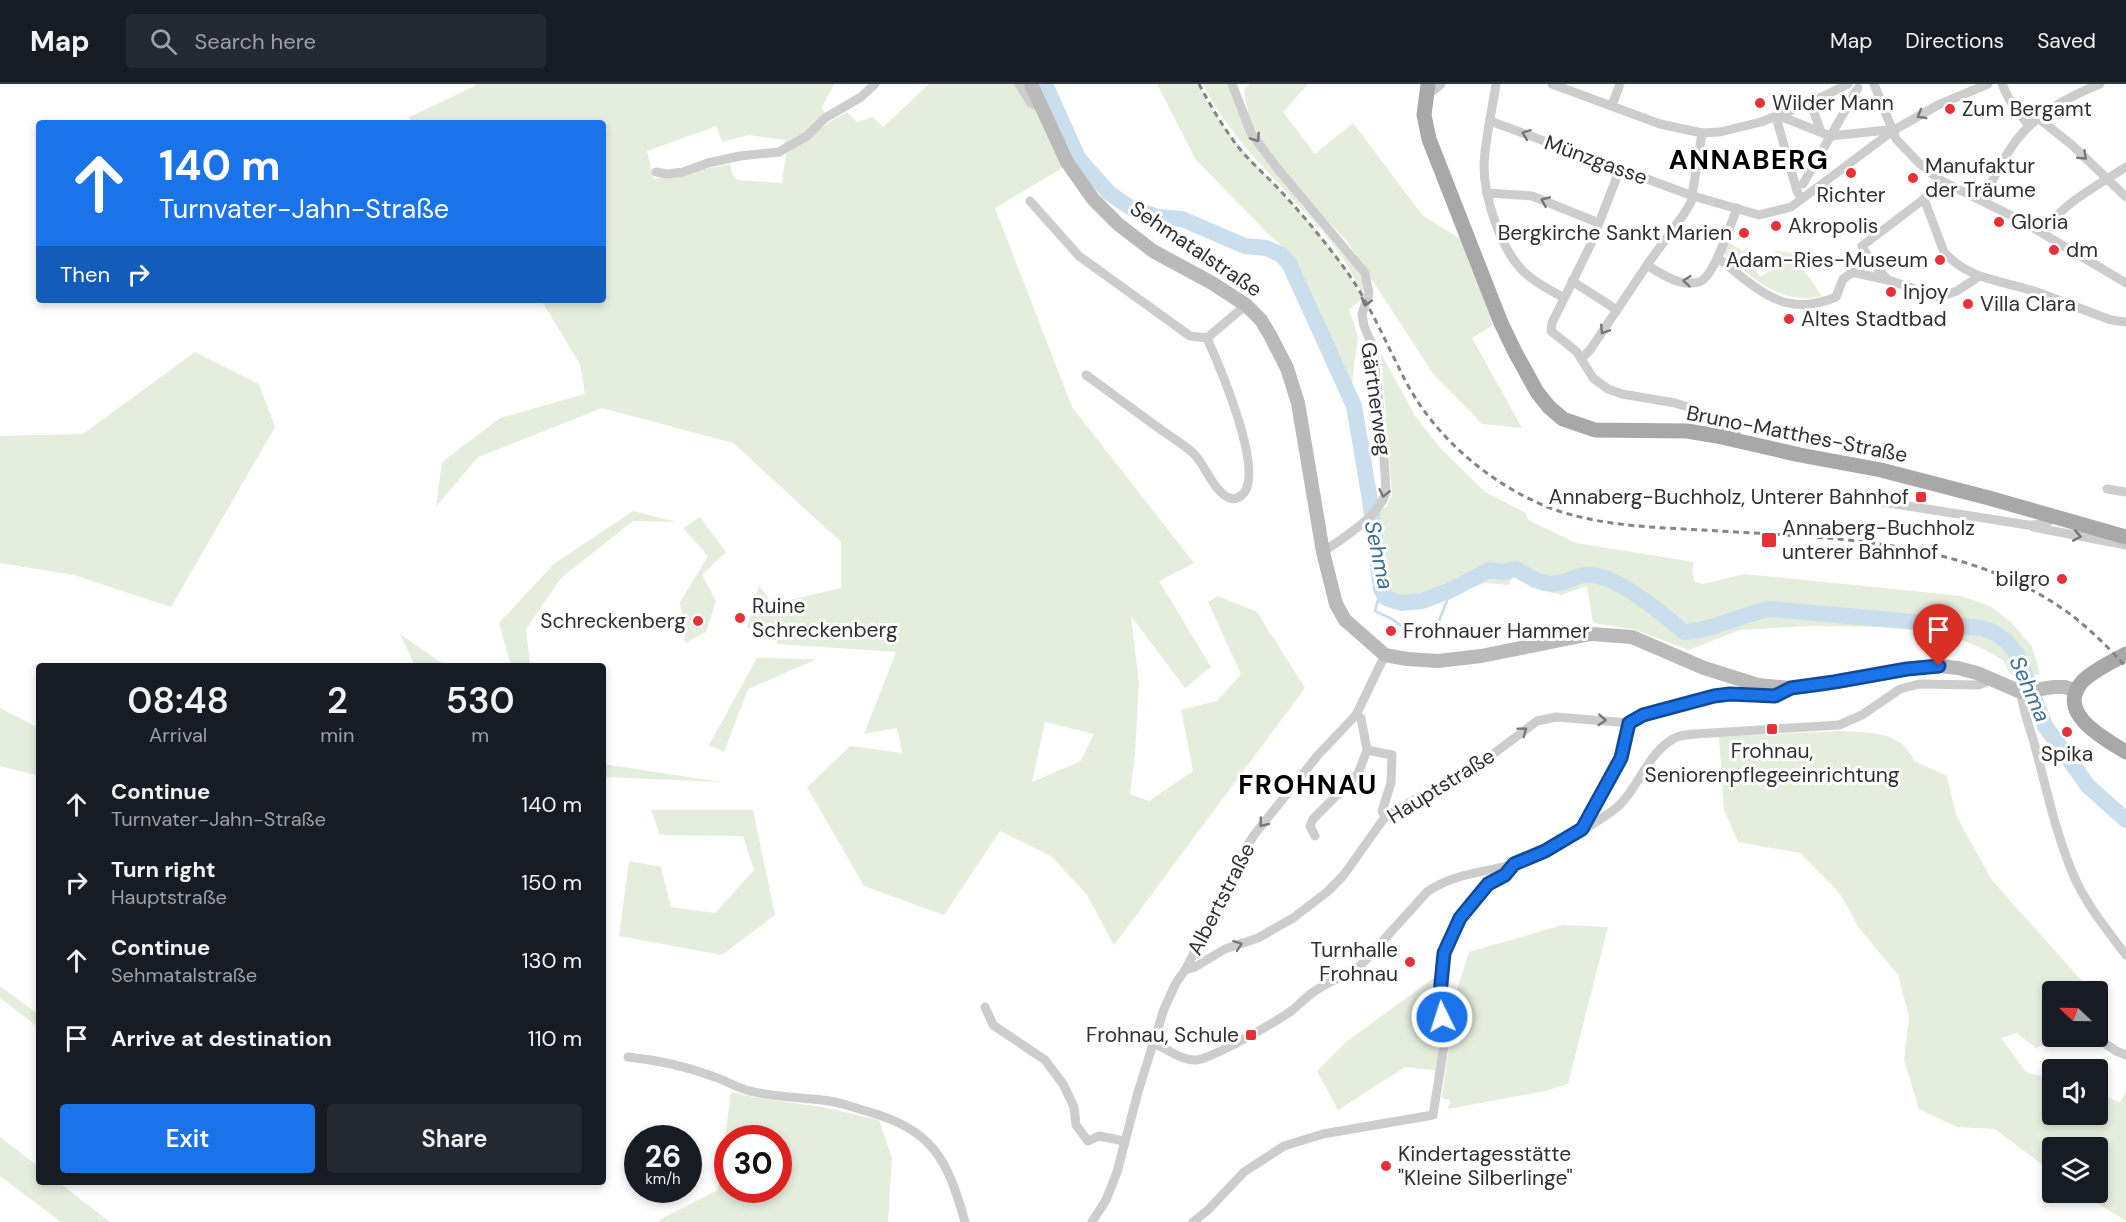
<!DOCTYPE html>
<html lang="en">
<head>
<meta charset="utf-8">
<style>
	body { margin:0; font-family:"DM Sans",sans-serif; background:#242831; color:#f1f3f6; height:100vh; display:flex; flex-direction:column; font-size:22px; white-space:nowrap }
	* { box-sizing:border-box; margin:0 }
	p { font-size:20px; color:#9ea1a6 }
	.icon { flex:none; width:33px; height:33px; fill:none; stroke:currentColor; stroke-width:2; stroke-linecap:round; stroke-linejoin:round }
	.map { position:relative; flex:1; overflow:hidden }
	.drawer { position:absolute; left:36px; top:579px; width:570px; height:522px; display:flex; flex-direction:column; background:#171b24; border-radius:6px; box-shadow:0 3px 9px #0003 }
	.drawer>* { flex:none }
	.hud { position:absolute; left:36px; top:36px; width:570px; height:183px; border-radius:6px; box-shadow:0 3px 9px #0003; background:#1a73e8; color:#fff; overflow:hidden }
	.needle { width:39px; rotate:292deg }
	.fabs { position:absolute; left:2042px; top:897px; display:grid; gap:12px }
	.fabs a { display:grid; place-items:center; width:66px; height:66px; border-radius:6px; background:#171b24; box-shadow:0 3px 9px #0003; font-size:30px }
	.speed { position:absolute; left:624px; top:1041px; display:flex; gap:12px; font-size:30px; font-weight:700; text-align:center }
	.speed>* { display:grid; place-content:center; width:78px; height:78px; border-radius:50%; background:#171b24; box-shadow:0 3px 9px #0003; line-height:1 }
	.speed small { font-size:15px; font-weight:400 }
	.speed .limit { border:9px solid #d22; background:#fff; color:#111 }
	.pin { position:absolute; display:grid; place-items:center; width:51px; height:51px; color:#fff; margin:-62px -26px; border-radius:50% 50% 50% 0; rotate:-45deg; box-shadow:0 0 6px #0007 }
	.pin .icon { rotate:45deg }
	.me { position:absolute; width:66px; margin:-33px; rotate:356deg; stroke-linejoin:round; filter:drop-shadow(0 0 4px #0008) }
	.turn { display:flex; align-items:center; gap:21px; height:126px; padding:0 24px; font-size:27px }
	.turn .icon { width:78px; height:78px; stroke-width:2.5 }
	.turn b { display:block; font-size:42px; line-height:51px }
	.then { display:flex; align-items:center; height:57px; padding:0 24px; background:#0003; gap:12px; font-size:22px }
	.eta { display:flex; justify-content:space-evenly; align-items:center; height:102px; text-align:center }
	.eta b { font-size:36px; font-weight:600; line-height:42px }
	.action { display:flex; gap:12px; margin-top:auto; padding:12px 24px }
	.action a { flex:1; height:69px; border-radius:6px; background:#1a73e8; color:#fff; font-size:24px; font-weight:600; line-height:69px; text-align:center }
	.action a+a { background:#242831; color:#f1f3f6 }
	ul { padding:0; list-style:none }
	li { display:flex; align-items:center; gap:18px; height:78px; padding:0 24px }
	li div { flex:1 }
	li b { display:block; font-size:22px }
	li em { font-style:normal }
	header { display:flex; align-items:center; gap:36px; box-sizing:border-box; height:84px; padding:0 30px; background:#171b24; border-bottom:2px solid #363941 }
	header strong { font-size:28px }
	nav { display:flex; gap:33px; margin-inline-start:auto; font-size:21px }
	.search { width:420px; height:54px; background:#242831; display:flex; align-items:center; gap:15px; box-sizing:border-box; padding:0 21px; border-radius:6px; color:#9ea1a6; font-size:22px }
	.map>svg:first-child { display:block }
	.green { fill:#e5eddd; fill-rule:evenodd }
	.lines { fill:none; stroke-linecap:round; stroke-linejoin:round }
	.stream { stroke:#cadeed; stroke-width:3 }
	.river { stroke:#cadeed; stroke-width:16 }
	.street { stroke:#cdcdcd; stroke-width:9 }
	.secondary { stroke:#bababa; stroke-width:14 }
	.primary { stroke:#a8a8a8; stroke-width:15 }
	.rail { stroke:#858585; stroke-width:3; stroke-dasharray:6 4.5; stroke-linecap:butt }
	.oneway { stroke:#777 }
	.route-casing { stroke:#114b97; stroke-width:15 }
	.route { stroke:#1a73e8; stroke-width:10 }
	.poi-dot { fill:#e73139; stroke:#fff; stroke-width:2 }
	.labels { text-anchor:middle; dominant-baseline:central; stroke-width:6; stroke-linejoin:round; paint-order:stroke }
	.poi-label { font-size:21px; fill:#303030; stroke:#fff; text-anchor:start }
	.street-label { font-size:21px; fill:#303030; stroke:#fff }
	.water-label { font-size:22px; font-style:italic; fill:#3c6f93; stroke:#fff }
	.district-label { font-size:27px; font-weight:bold; letter-spacing:1.5px; fill:#000; stroke:#fff }
</style>
</head>
<body>
<header>
<strong>Map</strong>
<div class="search"><svg class="icon" aria-label="search" viewBox="0 0 24 24"><circle cx="10" cy="10" r="6"/><path d="M15 15l6 6"/></svg>Search here</div>
<nav><a>Map</a><a>Directions</a><a>Saved</a></nav>
</header>
<div class="map">
<svg width="2126" height="1138" viewBox="0 0 2126 1138">
	<rect width="100%" height="100%" fill="#fff"/>
	<!-- green -->
	<g class="green">
		<path d="M474,0H834L822,23L825,30L804,51L784,60L785,56L748,51L722,58L716,42L647,67L654,95L730,80L732,90L738,96L782,99L786,70L831,37L847,28L857,38L873,33L883,43L929,0H1017L1038,28L1064,83L995,124L1072,323L1194,479L1159,497L1211,583L1185,604L1131,532L1139,600L1135,669L1130,710L1149,717L1193,687L1181,626L1217,617L1241,590L1208,518L1218,512L1257,528L1305,604L1114,861L1087,811L1051,772L1000,747L944,831L864,802L807,703L850,662L902,669L897,644L864,650L896,568L777,560V542L747,544L759,502L773,520L841,504V458L733,359L602,324L478,373L436,423L442,378L500,334L585,310L580,280L541,216H603V39H412L409,33L475,2ZM1045,638L1094,650L1081,677L1032,698Z"/>
		<path d="M1157,0H1198C1233,70 1293,111 1337,172C1347,185 1354,201 1363,215L1349,225L1358,253L1351,307L1347,320L1330,257L1308,214L1297,182L1286,165L1270,152L1196,76Z"/>
		<path d="M1203,0H1228L1248,52L1302,122L1365,196L1363,211C1355,197 1348,180 1338,167C1295,111 1235,65 1203,0Z"/>
		<polygon points="1250,0 1308,0 1283,28 1315,70 1353,39 1423,132 1464,157 1493,241 1472,254 1522,344 1482,340 1434,291 1346,156 1313,122 1253,47 1249,34 1244,5"/>
		<path d="M1728,158L1743,167H1745V162L1756,174L1750,178L1760,193L1783,178L1774,166L1792,169L1822,212C1779,222 1754,194 1723,169Z"/>
		<polygon points="195,268 259,300 275,343 171,523 74,491 0,479 0,352 83,350"/>
		<polygon points="1381,269 1415,332 1441,365 1485,408 1526,429 1528,436 1576,459 1694,478 1692,488 1695,498 1703,500 1745,490 1961,512 1990,522 2012,539 2032,563 2040,590 2016,595 2008,587 2004,577 1987,567 1960,555 1906,543 1808,542 1740,546 1689,566 1633,545 1593,539 1587,502 1561,511 1530,503 1530,487 1518,482 1509,501 1485,499 1421,522 1400,523 1400,515 1385,504 1374,430 1386,423 1392,412"/>
		<polygon points="633,427 676,438 633,437 561,494 526,545 530,582 511,582 499,539 555,479"/>
		<polygon points="700,433 726,468 702,491 716,517 706,548 685,559 680,518 708,472 683,444"/>
		<polygon points="400,550 446,582 415,582"/>
		<polygon points="757,574 817,575 748,605 724,668 709,661"/>
		<polygon points="0,624 39,644 39,692 0,682"/>
		<path d="M1840,647C1869,649 1902,646 1914,677L1947,692L1956,731L1991,795L2090,906L2052,908V935L2042,942L2051,957L2036,964L2017,949L2001,954L2026,988L2052,994V1030H2097V1009L2120,1018L2126,1008V1137L2081,1109L2097,1108V1064H2052V1088L1995,1045L1957,1043L1919,1025L1904,976L1909,933L1898,891L1859,844L1841,811L1800,769L1738,758L1724,726L1719,653Z"/>
		<polygon points="603,680 721,698 603,693"/>
		<polygon points="651,726 753,726 775,831 722,871 619,852 629,777 661,783 671,823 715,829 754,786 743,752 660,751"/>
		<polygon points="1563,841 1608,843 1568,1000 1545,1007 1448,1025 1450,1016 1442,1014 1457,906 1469,868"/>
		<polygon points="1442,888 1441,987 1405,983 1338,1026 1317,987 1346,958"/>
		<polygon points="0,902 39,931 39,944 0,914"/>
		<path d="M731,1008L758,1014L822,1023L879,1036L892,1074L888,1138H659L661,1135L718,1106ZM728,1054H778V1106H728Z"/>
		<polygon points="0,1053 39,1083 39,1098 58,1098 110,1138 61,1138 0,1092"/>
	</g>
	<g class="lines">
		<!-- stream -->
		<polyline class="stream" points="1381,505 1375,527 1392,535 1407,546 1436,545 1451,506"/>
		<!-- river -->
		<path class="river" d="M1045,0L1078,74L1109,109L1131,124L1158,133L1182,135L1245,162L1266,164L1280,170L1289,179L1354,322L1370,416L1381,505L1386,514L1401,519L1422,517L1451,506L1489,486L1503,488L1516,485C1531,494 1547,504 1563,498C1570,496 1578,491 1585,491C1614,488 1663,530 1684,548C1714,546 1740,531 1770,525L1982,544L1995,549L2006,557L2017,570L2045,642L2088,702L2126,736"/>
		<!-- street -->
		<g class="street">
			<polyline points="1019,0 1031,19 1041,24"/>
			<path d="M1232,0L1251,49L1277,84L1365,189L1369,209L1362,230L1364,242L1373,263L1383,357L1386,408C1379,433 1344,453 1323,468"/>
			<path d="M1496,0C1492,27 1485,55 1484,82C1484,114 1501,166 1524,188C1536,199 1549,206 1563,213"/>
			<polyline points="1552,0 1660,40 1702,49 1720,48 1761,38 1810,19 1848,0"/>
			<polyline points="1874,0 1896,55 1919,79 1940,96 2020,136 2126,199"/>
			<polyline points="2002,0 2009,15 2029,42"/>
			<polyline points="1426,9 1434,6 1441,0"/>
			<polyline points="1612,21 1620,0"/>
			<polyline points="1812,23 1821,48"/>
			<polyline points="1776,33 1797,107 1801,114"/>
			<polyline points="1785,34 1830,52 1888,46"/>
			<polyline points="2038,34 2072,61 2126,113"/>
			<polyline points="1490,37 1693,112 1759,131 1791,123 1894,46 1938,21 1988,0"/>
			<polyline points="1620,85 1590,162 1552,239 1551,247 1577,268 1593,294 1608,305 1622,310 1675,319 1695,325 1736,350 1739,356"/>
			<polyline points="656,88 667,90 683,88 708,79 740,72 779,68 807,52 825,34 861,13 875,0"/>
			<path d="M1940,96L1924,115L1944,168C1970,197 2002,196 2037,208C2062,217 2086,227 2111,236L2126,238"/>
			<polyline points="1803,100 1858,4"/>
			<polyline points="1487,109 1532,112 1599,139"/>
			<polyline points="1030,117 1079,172 1190,252 1207,254"/>
			<path d="M1983,117C1991,99 2000,80 2011,64C2030,34 2067,13 2100,0"/>
			<path d="M2043,149C2062,119 2097,102 2126,83"/>
			<path d="M1718,174C1758,205 1783,235 1836,213L1843,195L1870,176"/>
			<path d="M1647,181C1661,190 1680,203 1699,198C1714,194 1731,139 1737,124"/>
			<polyline points="1851,188 1888,196 1939,213 1957,207 1978,193"/>
			<polyline points="1888,196 1870,176 1862,162 1924,115"/>
			<polyline points="1572,197 1617,226"/>
			<polyline points="1581,275 1590,266 1647,181 1684,130 1691,118 1702,49"/>
			<path d="M1086,291C1111,309 1135,327 1160,345C1171,353 1183,360 1193,369C1205,380 1214,409 1230,414C1235,416 1240,413 1243,410C1265,387 1219,281 1207,254L1246,221"/>
			<polyline points="2107,405 2126,408"/>
			<path d="M1857,414L2028,441C2039,441 2047,440 2055,433"/>
			<polyline points="2033,443 2126,461"/>
			<path d="M2021,608C2023,629 2031,646 2036,666C2047,707 2056,750 2073,790C2085,819 2107,846 2126,871"/>
			<polyline points="1356,631 1361,634 1367,666 1392,671 1391,699 1382,727 1385,733"/>
			<polyline points="1584,743 1621,674 1629,639"/>
			<polyline points="1315,752 1310,742 1313,735 1358,690 1367,666"/>
			<polyline points="1185,886 1195,883 1225,865 1258,854 1293,834 1327,808 1343,792 1385,733 1492,671 1537,637 1556,633 1629,639 1643,631 1714,612 1730,610 1775,612 1788,605"/>
			<polyline points="985,923 993,941 1045,976 1063,1000 1074,1023 1076,1041 1088,1057 1099,1052 1124,1057"/>
			<polyline points="2094,952 2116,967 2126,971"/>
			<path d="M1153,959C1166,964 1182,977 1196,976C1211,975 1276,938 1291,927C1298,922 1305,914 1312,909C1327,898 1345,892 1361,881L1427,808C1454,789 1484,789 1514,780C1544,771 1585,746 1611,728C1638,709 1645,671 1673,655C1679,651 1688,651 1695,650L1839,641L1862,631L1900,605L1919,600L1978,601L1993,596"/>
			<path d="M628,973C656,976 685,982 712,992C725,996 737,1004 750,1007C773,1013 798,1013 822,1016C837,1017 852,1023 866,1027C933,1046 947,1074 965,1138"/>
			<polyline points="1092,1138 1106,1116 1117,1088 1138,1008 1164,925 1176,899 1185,886 1208,843 1240,773 1254,751 1318,671 1356,631 1385,571"/>
			<polyline points="1193,1138 1208,1126 1244,1088 1284,1062 1323,1050 1433,1031 1445,956 1440,910 1444,869 1460,834 1488,800 1505,791 1514,780"/>
		</g>
		<!-- secondary -->
		<polyline class="secondary" points="1031,0 1067,78 1093,115 1118,140 1153,167 1212,199 1246,221 1261,236 1270,251 1287,284 1298,319 1323,468 1336,520 1345,536 1385,571 1407,575 1438,577 1481,572 1591,550 1632,553 1704,584 1758,601 1791,604 1820,601 1907,585 1939,582 1958,584 1977,589 2021,608 2054,603 2065,603 2077,607"/>
		<!-- primary -->
		<g class="primary">
			<polyline points="1428,0 1424,31 1429,55 1501,239 1515,268 1537,308 1549,323 1563,335 1595,346 1687,347 1717,352 1800,371 1881,386 1989,414 2126,453"/>
			<path d="M2126,570C2112,578 2092,587 2082,598C2055,629 2105,655 2126,668"/>
		</g>
		<!-- rail -->
		<path class="rail" d="M1199,0C1209,19 1220,38 1233,56C1244,72 1259,85 1273,99C1298,125 1323,155 1345,185C1369,218 1385,257 1404,294C1433,351 1486,397 1545,422C1595,442 1649,443 1702,446C1826,454 1965,453 2070,530C2091,546 2109,564 2126,583"/>
	</g>
	<!-- one-way arrows -->
	<defs><path id="oneway-chevron" d="M-2-3.5L2.5 0L-2 3.5" fill="none" stroke-width="1.6" stroke-linecap="round" stroke-linejoin="round" transform="scale(1.5)"/></defs>
	<g class="oneway">
		<use href="#oneway-chevron" transform="translate(1921 31) rotate(150)"/>
		<use href="#oneway-chevron" transform="translate(1526 50) rotate(-159)"/>
		<use href="#oneway-chevron" transform="translate(1256 54) rotate(57)"/>
		<use href="#oneway-chevron" transform="translate(2083 72) rotate(44)"/>
		<use href="#oneway-chevron" transform="translate(1545 117) rotate(-157)"/>
		<use href="#oneway-chevron" transform="translate(1687 197) rotate(-175)"/>
		<use href="#oneway-chevron" transform="translate(1366 218) rotate(106)"/>
		<use href="#oneway-chevron" transform="translate(1604 246) rotate(123)"/>
		<use href="#oneway-chevron" transform="translate(1384 409) rotate(102)"/>
		<use href="#oneway-chevron" transform="translate(2077 452) rotate(10)"/>
		<use href="#oneway-chevron" transform="translate(1602 636) rotate(4)"/>
		<use href="#oneway-chevron" transform="translate(1523 647) rotate(-37)"/>
		<use href="#oneway-chevron" transform="translate(1263 739) rotate(129)"/>
		<use href="#oneway-chevron" transform="translate(1238 861) rotate(-20)"/>
	</g>
	<g class="lines">
		<defs>
			<polyline id="route" points="1442,933 1440,910 1444,869 1460,834 1488,800 1505,791 1514,780 1545,767 1582,745 1621,674 1629,639 1643,631 1714,612 1730,610 1775,612 1791,604 1834,598 1907,585 1939,582"/>
		</defs>
		<!-- route casing -->
		<use href="#route" class="route-casing"/>
		<!-- route -->
		<use href="#route" class="route"/>
	</g>
	<!-- markers -->
	<g class="poi-dot">
		<circle cx="1760" cy="19" r="6"/>
		<circle cx="1950" cy="25" r="6"/>
		<circle cx="1851" cy="89" r="6"/>
		<circle cx="1913" cy="94" r="6"/>
		<circle cx="1999" cy="138" r="6"/>
		<circle cx="1776" cy="142" r="6"/>
		<circle cx="1744" cy="149" r="6"/>
		<circle cx="2054" cy="166" r="6"/>
		<circle cx="1940" cy="176" r="6"/>
		<circle cx="1891" cy="208" r="6"/>
		<circle cx="1968" cy="220" r="6"/>
		<circle cx="1789" cy="235" r="6"/>
		<rect x="1915" y="407" width="12" height="12" rx="3"/>
		<rect x="1761" y="448" width="16" height="16" rx="3"/>
		<circle cx="2062" cy="495" r="6"/>
		<circle cx="740" cy="534" r="6"/>
		<circle cx="698" cy="537" r="6"/>
		<circle cx="1391" cy="547" r="6"/>
		<rect x="1766" y="639" width="12" height="12" rx="3"/>
		<circle cx="2067" cy="648" r="6"/>
		<circle cx="1410" cy="878" r="6"/>
		<rect x="1245" y="945" width="12" height="12" rx="3"/>
		<circle cx="1386" cy="1082" r="6"/>
	</g>
	<g class="labels">
		<!-- poi labels -->
		<g class="poi-label">
			<text x="1772" y="19">Wilder Mann</text>
			<text x="1962" y="25">Zum Bergamt</text>
			<text x="1925" y="82">Manufaktur<tspan x="1925" dy="24">der Träume</tspan></text>
			<text x="1851" y="111" text-anchor="middle">Richter</text>
			<text x="2011" y="138">Gloria</text>
			<text x="1788" y="142">Akropolis</text>
			<text x="1732" y="149" text-anchor="end">Bergkirche Sankt Marien</text>
			<text x="2066" y="166">dm</text>
			<text x="1928" y="176" text-anchor="end">Adam-Ries-Museum</text>
			<text x="1903" y="208">Injoy</text>
			<text x="1980" y="220">Villa Clara</text>
			<text x="1801" y="235">Altes Stadtbad</text>
			<text x="1909" y="413" text-anchor="end">Annaberg-Buchholz, Unterer Bahnhof</text>
			<text x="1782" y="444">Annaberg-Buchholz<tspan x="1782" dy="24">unterer Bahnhof</tspan></text>
			<text x="2050" y="495" text-anchor="end">bilgro</text>
			<text x="752" y="522">Ruine<tspan x="752" dy="24">Schreckenberg</tspan></text>
			<text x="686" y="537" text-anchor="end">Schreckenberg</text>
			<text x="1403" y="547">Frohnauer Hammer</text>
			<text x="1772" y="667" text-anchor="middle">Frohnau,<tspan x="1772" dy="24">Seniorenpflegeeinrichtung</tspan></text>
			<text x="2067" y="670" text-anchor="middle">Spika</text>
			<text x="1398" y="866" text-anchor="end">Turnhalle<tspan x="1398" dy="24">Frohnau</tspan></text>
			<text x="1239" y="951" text-anchor="end">Frohnau, Schule</text>
			<text x="1398" y="1070">Kindertagesstätte<tspan x="1398" dy="24">"Kleine Silberlinge"</tspan></text>
		</g>
		<!-- street labels -->
		<g class="street-label">
			<text transform="translate(1596 76) rotate(20)">Münzgasse</text>
			<text transform="translate(1196 165) rotate(34)">Sehmatalstraße</text>
			<text transform="translate(1376 315) rotate(82)">Gärtnerweg</text>
			<text transform="translate(1797 350) rotate(11)">Bruno-Matthes-Straße</text>
			<text transform="translate(1441 702) rotate(-32)">Hauptstraße</text>
			<text transform="translate(1221 815) rotate(-63)">Albertstraße</text>
		</g>
		<!-- water labels -->
		<g class="water-label">
			<text transform="translate(1379 471) rotate(78)">Sehma</text>
			<text transform="translate(2030 605) rotate(66)">Sehma</text>
		</g>
		<!-- district labels -->
		<g class="district-label">
			<text x="1749" y="75">ANNABERG</text>
			<text x="1308" y="700">FROHNAU</text>
		</g>
	</g>
</svg>
<div class="fabs">
<a><svg class="needle" viewBox="-14 -14 28 28"><path d="M0-13l5 13h-10z" fill="#e53935"/><path d="M0 13l5-13h-10z" fill="#9ea1a6"/></svg></a>
<a><svg class="icon" aria-label="sound" viewBox="0 0 24 24"><path d="M4 9h4l5-4v14l-5-4H4zM17 9q2 3 0 6"/></svg></a>
<a><svg class="icon" aria-label="layers" viewBox="0 0 24 24"><path d="M12 4l9 5-9 5-9-5zM3 14l9 5 9-5"/></svg></a>
</div>
<div class="speed"><div>26<small>km/h</small></div><div class="limit">30</div></div>
<div class="pin" style="left:1939px;top:582px;background:#d93025"><svg class="icon" aria-label="arrive" viewBox="0 0 24 24"><path d="M6 21V4h12l-3 4 3 4H6"/></svg></div>
<svg class="me" style="left:1442px;top:933px" viewBox="-20 -20 40 40"><circle r="17" fill="#1a73e8" stroke="#fff" stroke-width="3"/><path d="M0-11L8 9 0 5-8 9z" fill="#fff"/></svg>
<div class="hud">
<div class="turn"><svg class="icon" aria-label="ahead" viewBox="0 0 24 24"><path d="M12 20V5M6 11l6-6 6 6"/></svg><div><b>140 m</b>Turnvater-Jahn-Straße</div></div>
<div class="then">Then<svg class="icon" aria-label="right" viewBox="0 0 24 24"><path d="M7 20v-9h11M14 6l5 5-5 5"/></svg></div>
</div>
<section class="drawer">
<div class="eta">
<div><b>08:48</b><p>Arrival</p></div>
<div><b>2</b><p>min</p></div>
<div><b>530</b><p>m</p></div>
</div>
<ul>
<li><svg class="icon" aria-label="ahead" viewBox="0 0 24 24"><path d="M12 20V5M6 11l6-6 6 6"/></svg><div><b>Continue</b><p>Turnvater-Jahn-Straße</p></div><em>140 m</em></li>
<li><svg class="icon" aria-label="right" viewBox="0 0 24 24"><path d="M7 20v-9h11M14 6l5 5-5 5"/></svg><div><b>Turn right</b><p>Hauptstraße</p></div><em>150 m</em></li>
<li><svg class="icon" aria-label="ahead" viewBox="0 0 24 24"><path d="M12 20V5M6 11l6-6 6 6"/></svg><div><b>Continue</b><p>Sehmatalstraße</p></div><em>130 m</em></li>
<li><svg class="icon" aria-label="arrive" viewBox="0 0 24 24"><path d="M6 21V4h12l-3 4 3 4H6"/></svg><div><b>Arrive at destination</b></div><em>110 m</em></li>
</ul>
<div class="action"><a>Exit</a><a>Share</a></div>
</section>
</div>
</body>
</html>
